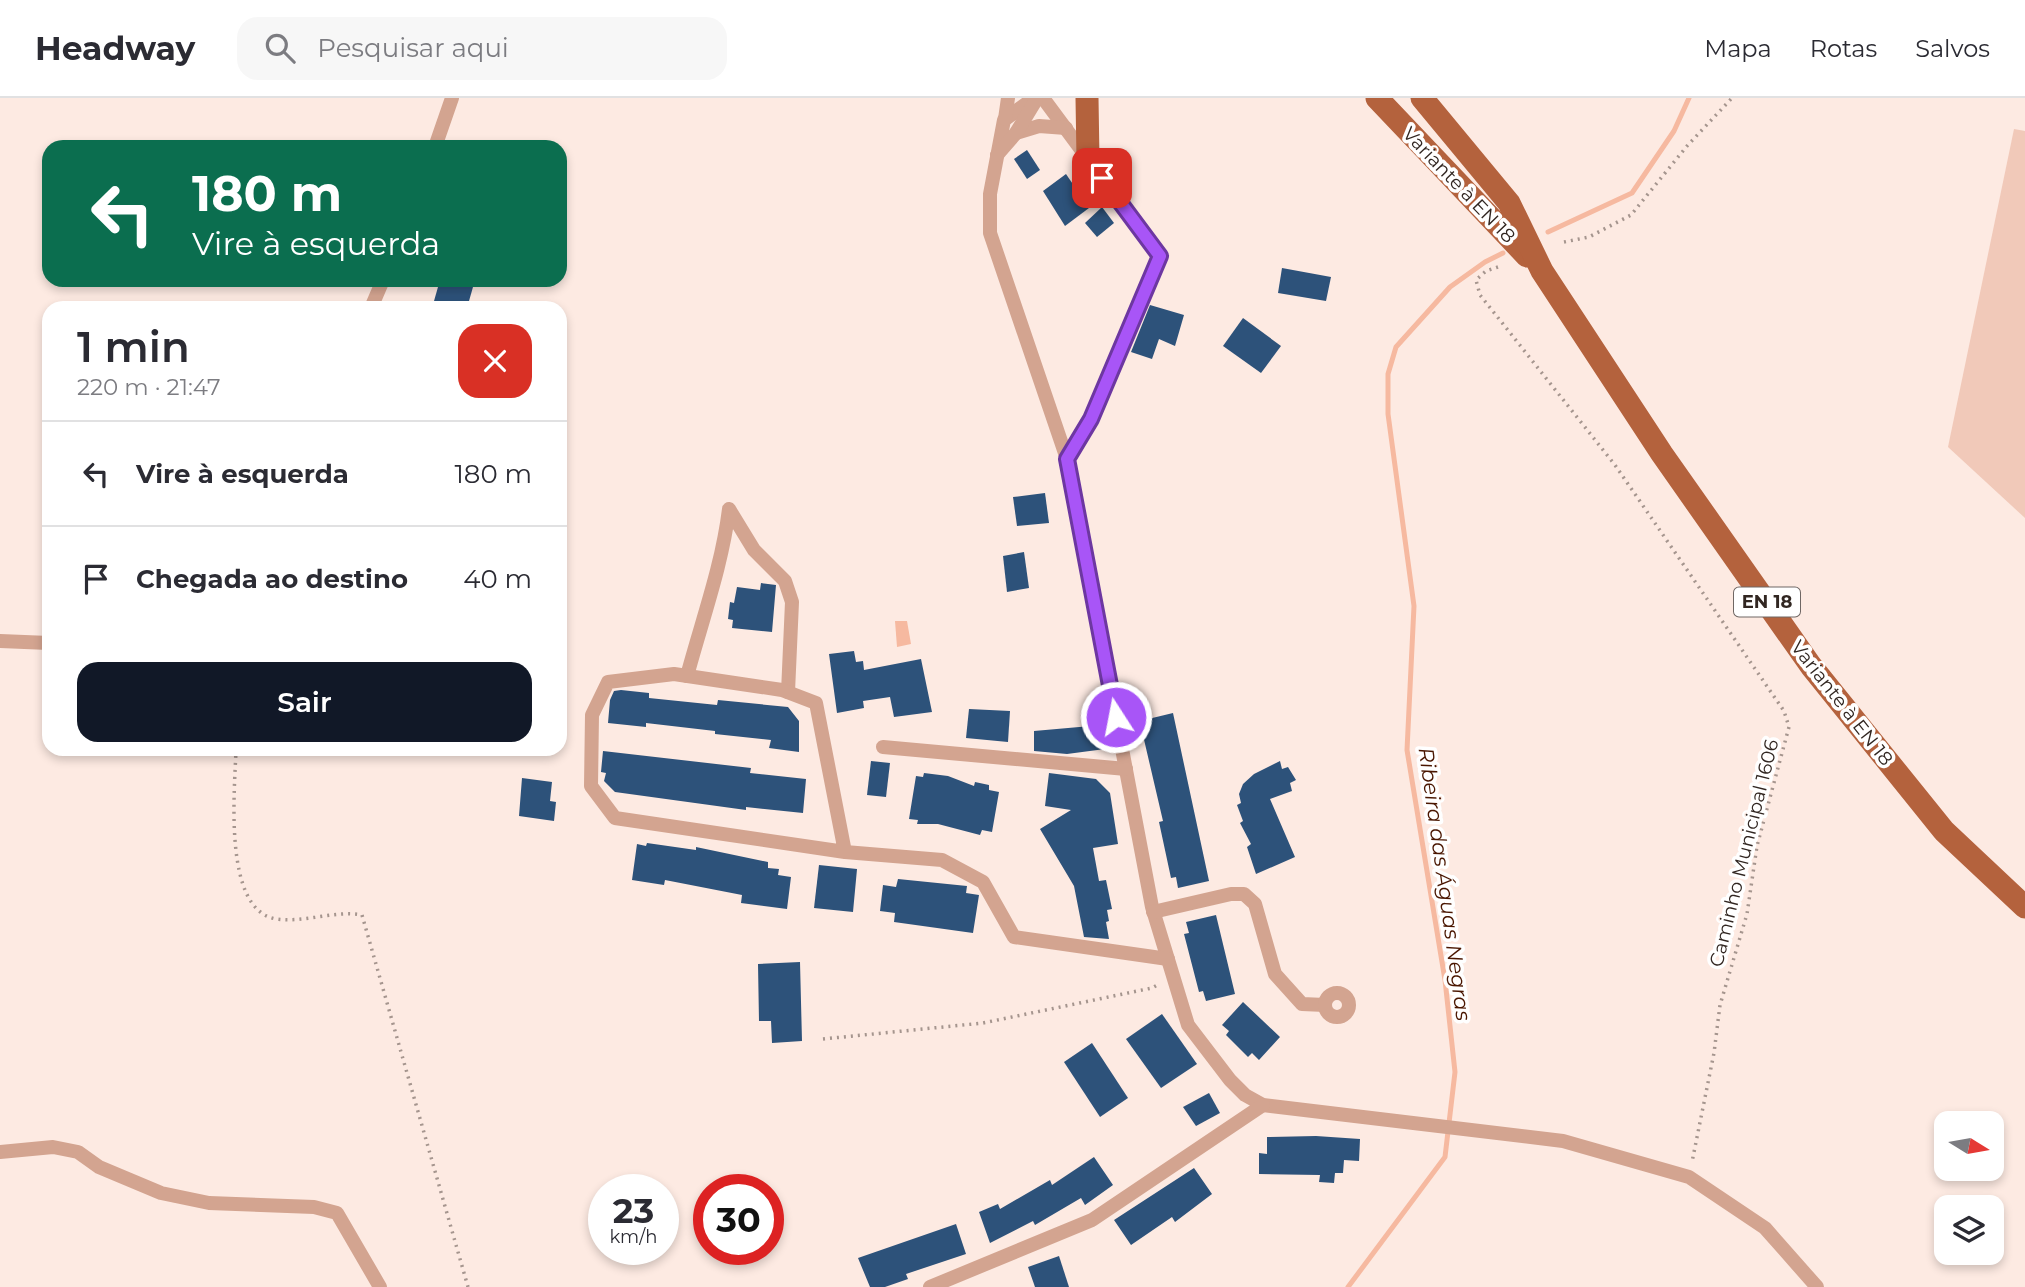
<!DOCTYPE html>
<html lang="pt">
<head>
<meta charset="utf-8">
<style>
	body { margin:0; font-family:Montserrat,sans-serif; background:#f7f7f7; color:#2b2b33; height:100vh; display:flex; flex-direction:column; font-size:26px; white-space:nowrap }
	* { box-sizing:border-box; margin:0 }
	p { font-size:23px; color:#7c7c81 }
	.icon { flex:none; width:38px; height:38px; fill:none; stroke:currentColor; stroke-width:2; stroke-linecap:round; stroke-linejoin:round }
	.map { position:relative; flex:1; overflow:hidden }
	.panel { position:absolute; left:42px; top:203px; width:525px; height:455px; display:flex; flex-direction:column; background:#fff; border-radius:21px; box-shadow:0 4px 10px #0003 }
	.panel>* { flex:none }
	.top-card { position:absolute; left:42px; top:42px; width:525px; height:147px; border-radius:21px; box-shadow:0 4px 10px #0003; background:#0b6e4f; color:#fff; overflow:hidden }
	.needle { width:46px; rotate:101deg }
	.buttons { position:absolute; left:1934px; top:1013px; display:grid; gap:14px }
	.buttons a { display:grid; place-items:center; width:70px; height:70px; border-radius:14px; background:#fff; box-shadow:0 4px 10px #0003; font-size:35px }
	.speed { position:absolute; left:588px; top:1076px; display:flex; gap:14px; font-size:35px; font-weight:700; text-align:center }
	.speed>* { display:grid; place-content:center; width:91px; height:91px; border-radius:50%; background:#fff; box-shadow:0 4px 10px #0003; line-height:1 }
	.speed small { font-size:18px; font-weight:400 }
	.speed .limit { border:10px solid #d22; background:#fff; color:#111 }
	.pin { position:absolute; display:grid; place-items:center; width:60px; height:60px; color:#fff; margin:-30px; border-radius:14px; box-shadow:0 4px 10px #0006 }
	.me { position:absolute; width:77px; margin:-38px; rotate:349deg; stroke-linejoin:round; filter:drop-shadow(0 0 5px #0008) }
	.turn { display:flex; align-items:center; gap:24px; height:147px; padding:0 35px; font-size:32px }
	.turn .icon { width:91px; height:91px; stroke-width:2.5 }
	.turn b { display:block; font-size:49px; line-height:60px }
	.round { display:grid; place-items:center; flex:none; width:74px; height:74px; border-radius:21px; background:#f7f7f7 }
	.headline { display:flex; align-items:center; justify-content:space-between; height:119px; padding:0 35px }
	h1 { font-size:42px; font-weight:600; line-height:52px }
	.button { display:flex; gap:14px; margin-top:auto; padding:14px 35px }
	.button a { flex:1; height:80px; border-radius:21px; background:#111827; color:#fff; font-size:28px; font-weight:600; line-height:80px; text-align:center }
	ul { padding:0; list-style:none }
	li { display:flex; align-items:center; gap:21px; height:105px; padding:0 35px; border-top:2px solid #e1e1e2 }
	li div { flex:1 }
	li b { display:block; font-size:26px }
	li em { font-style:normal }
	header { display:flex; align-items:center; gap:42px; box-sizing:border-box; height:98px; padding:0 35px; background:#fff; border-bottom:2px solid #e1e1e2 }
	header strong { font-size:33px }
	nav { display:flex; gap:38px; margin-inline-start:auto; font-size:24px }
	.search { width:490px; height:63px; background:#f7f7f7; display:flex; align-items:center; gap:18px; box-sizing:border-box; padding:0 24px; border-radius:21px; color:#7c7c81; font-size:26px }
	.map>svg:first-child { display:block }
	.green { fill:#f1c9b9 }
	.water { fill:#f6b9a0 }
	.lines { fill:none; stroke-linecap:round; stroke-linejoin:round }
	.stream { stroke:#f6b9a0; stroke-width:5 }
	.building { fill:#2d527a }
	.path { stroke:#a5958e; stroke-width:3.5; stroke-dasharray:2 5; stroke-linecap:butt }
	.street { stroke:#d3a490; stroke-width:14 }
	.primary { stroke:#b4623d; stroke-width:23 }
	.route-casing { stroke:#6d37a1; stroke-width:18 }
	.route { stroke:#a855f7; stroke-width:12 }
	.labels { text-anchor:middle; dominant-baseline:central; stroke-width:7; stroke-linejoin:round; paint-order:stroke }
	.shield { fill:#fff; stroke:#6f6764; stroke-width:2 }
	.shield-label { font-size:18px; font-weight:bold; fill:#312621 }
	.street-label { font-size:19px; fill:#312621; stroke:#fff }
	.water-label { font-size:21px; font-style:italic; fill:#4a1600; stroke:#fff }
</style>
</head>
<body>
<header>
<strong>Headway</strong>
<div class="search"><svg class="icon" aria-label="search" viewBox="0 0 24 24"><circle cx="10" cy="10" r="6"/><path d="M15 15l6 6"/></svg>Pesquisar aqui</div>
<nav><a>Mapa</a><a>Rotas</a><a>Salvos</a></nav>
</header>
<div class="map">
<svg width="2025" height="1189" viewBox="0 0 2025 1189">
	<rect width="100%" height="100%" fill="#fdeae2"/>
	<!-- green -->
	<polygon class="green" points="2014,31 2025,33 2025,420 1948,349"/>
	<!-- water -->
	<polygon class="water" points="895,523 907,523 911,546 897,549"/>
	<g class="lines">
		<!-- stream -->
		<g class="stream">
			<polyline points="1548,134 1632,95 1674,33 1689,0"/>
			<polyline points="1348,1189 1445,1059 1455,974 1445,882 1407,652 1414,508 1388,316 1388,276 1396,249 1450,189 1485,164 1503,155"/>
		</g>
	</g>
	<!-- building -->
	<g class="building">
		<polygon points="1027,52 1040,72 1027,81 1014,61"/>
		<polygon points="1066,76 1089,110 1065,128 1043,93"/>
		<polygon points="1102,109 1114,125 1097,139 1085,125"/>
		<polygon points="1282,170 1331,179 1326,203 1278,195"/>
		<polygon points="440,182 475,182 467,210 432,210"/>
		<polygon points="1150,207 1184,217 1175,248 1159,241 1152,261 1131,254"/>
		<polygon points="1243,220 1281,248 1261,275 1223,248"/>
		<polygon points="1045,395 1049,425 1017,428 1013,399"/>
		<polygon points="1024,454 1029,490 1007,494 1003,458"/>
		<polygon points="761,485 776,487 772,534 732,530 733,522 728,521 730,504 734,505 737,489 760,492"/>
		<polygon points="854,553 856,564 863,563 864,572 921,561 932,614 894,619 890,599 863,603 864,610 837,615 829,556"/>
		<polygon points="621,592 649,595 649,600 717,607 718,602 788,609 799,623 799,654 769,650 771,642 715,636 715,633 646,625 646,629 608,625 610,602 614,593"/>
		<polygon points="969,611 1010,613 1008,644 966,640"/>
		<polygon points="1173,615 1209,783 1178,790 1176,779 1171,780 1159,724 1163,723 1142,633 1146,632 1144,622"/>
		<polygon points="1102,627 1105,651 1067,656 1034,653 1034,633"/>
		<polygon points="603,653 751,670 750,675 806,681 803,715 746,709 746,712 615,694 604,683 606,675 601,674"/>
		<polygon points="871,663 890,665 886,699 867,697"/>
		<polygon points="1280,663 1282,671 1288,669 1296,682 1290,685 1292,693 1270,701 1295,759 1256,776 1247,749 1251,746 1240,725 1243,723 1237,707 1241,705 1239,696 1243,686 1254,676"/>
		<polygon points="924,675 948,678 974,688 975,684 989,687 989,692 999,694 992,734 982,732 980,737 938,726 917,726 918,722 909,721 916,678 923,679"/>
		<polygon points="1049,675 1096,681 1110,695 1118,746 1093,750 1099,783 1106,782 1112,811 1107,812 1109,823 1106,824 1109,841 1084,839 1074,788 1040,731 1071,712 1045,708"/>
		<polygon points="522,680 552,684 550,703 556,704 554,723 519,718"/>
		<polygon points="647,745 696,752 696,749 768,764 768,770 779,771 778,777 791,779 787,811 741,805 742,797 665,782 664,787 632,782 637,746 646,748"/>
		<polygon points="819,767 857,771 853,814 814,810"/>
		<polygon points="898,781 967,788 966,795 979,797 973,835 894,824 895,815 880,813 883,787 896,789"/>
		<polygon points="1216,817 1235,896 1206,903 1203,893 1199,894 1184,836 1189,835 1186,824"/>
		<polygon points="800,864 802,943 772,945 771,923 759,923 758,866"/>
		<polygon points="1243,904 1280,939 1259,962 1252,955 1248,959 1226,937 1229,933 1222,927"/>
		<polygon points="1162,916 1197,966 1161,990 1126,941"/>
		<polygon points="1092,945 1128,1000 1100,1019 1064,964"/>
		<polygon points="1209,995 1220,1015 1196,1028 1183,1009"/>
		<polygon points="1316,1038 1360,1041 1359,1063 1344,1062 1343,1075 1335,1075 1334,1085 1319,1084 1320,1077 1259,1076 1259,1055 1267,1056 1267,1039"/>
		<polygon points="1094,1059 1113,1087 1085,1107 1081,1100 1035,1127 1033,1123 990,1145 979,1114 998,1106 1000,1111 1050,1082 1052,1087"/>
		<polygon points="1194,1070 1212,1096 1175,1124 1172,1119 1131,1147 1114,1122"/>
		<polygon points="956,1126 966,1156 906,1176 908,1181 885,1189 870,1189 858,1160"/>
		<polygon points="1059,1158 1069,1189 1035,1189 1028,1169"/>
	</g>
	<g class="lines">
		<!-- path -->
		<g class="path">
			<polyline points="1564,144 1589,139 1631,117 1687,48 1732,0"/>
			<polyline points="1498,169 1486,173 1476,182 1480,197 1615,367 1784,613 1789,629 1757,748 1747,816 1720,907 1714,955 1692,1064"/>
			<path d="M236,651C235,690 222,814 277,821C305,825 335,812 362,817L468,1189"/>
			<polyline points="823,941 983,925 1152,890 1159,886"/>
		</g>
		<!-- street -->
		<g class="street">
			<polyline points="1034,0 1004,22 990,96 990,135 1067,361 1152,809 1188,927 1230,982 1245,997 1263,1007 1563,1043 1689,1079 1765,1130 1817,1189"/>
			<polyline points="1043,0 1160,158 1091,321 1067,361"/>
			<polyline points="1005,21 1008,0"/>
			<polyline points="1016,35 1039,28 1066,30"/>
			<polyline points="435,49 452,0"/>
			<polyline points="997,57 1016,35 1036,2"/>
			<polyline points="371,210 383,182"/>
			<polyline points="0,543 49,545"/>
			<path d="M687,578C702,522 722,468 729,411L754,452L785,483L792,504L788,594"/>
			<polyline points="883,649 1126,671"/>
			<polyline points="845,754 816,605 782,592 674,576 608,584 592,617 591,688 615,720 845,754 942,762 983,784 1014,839 1168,861"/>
			<polyline points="1153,814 1231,796 1244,796 1255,806 1275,876 1302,906 1325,907"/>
			<circle cx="1337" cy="907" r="12"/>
			<polyline points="0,1054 53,1049 78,1054 99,1069 161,1095 209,1105 314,1109 337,1115 380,1189"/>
			<polyline points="930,1189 1092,1122 1263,1007"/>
		</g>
		<!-- primary -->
		<g class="primary">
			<polyline points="1087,0 1088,61"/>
			<polyline points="1377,0 1527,158"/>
			<polyline points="1422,0 1509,105 1542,173 1662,356 1811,568 1944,733 2025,809"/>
		</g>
	</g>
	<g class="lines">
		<defs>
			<polyline id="route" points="1102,80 1160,158 1091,321 1067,361 1116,619"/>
		</defs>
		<!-- route casing -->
		<use href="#route" class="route-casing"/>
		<!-- route -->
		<use href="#route" class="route"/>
	</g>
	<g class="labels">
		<!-- shield labels -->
		<rect class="shield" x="1734" y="489.5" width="66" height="29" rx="5"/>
		<g class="shield-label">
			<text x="1767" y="504">EN 18</text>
		</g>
		<!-- street labels -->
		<g class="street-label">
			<text transform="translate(1459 87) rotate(46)">Variante à EN 18</text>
			<text transform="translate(1842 605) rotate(52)">Variante à EN 18</text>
			<text transform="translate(1744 755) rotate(-76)">Caminho Municipal 1606</text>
		</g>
		<!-- water labels -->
		<g class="water-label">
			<text transform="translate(1445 786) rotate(82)">Ribeira das Águas Negras</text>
		</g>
	</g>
</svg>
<div class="buttons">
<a><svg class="needle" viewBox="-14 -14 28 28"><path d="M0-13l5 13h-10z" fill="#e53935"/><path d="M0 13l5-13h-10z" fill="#7c7c81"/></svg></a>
<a><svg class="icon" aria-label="layers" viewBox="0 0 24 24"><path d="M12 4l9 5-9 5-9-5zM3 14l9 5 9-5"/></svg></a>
</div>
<div class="speed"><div>23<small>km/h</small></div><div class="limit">30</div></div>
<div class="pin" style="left:1102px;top:80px;background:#d93025"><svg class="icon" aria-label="arrive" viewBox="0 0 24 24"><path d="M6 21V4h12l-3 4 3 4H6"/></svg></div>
<svg class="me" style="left:1116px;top:619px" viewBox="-20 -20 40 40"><circle r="17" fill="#a855f7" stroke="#fff" stroke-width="3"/><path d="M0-11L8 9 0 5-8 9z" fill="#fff"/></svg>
<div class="top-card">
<div class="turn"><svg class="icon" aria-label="left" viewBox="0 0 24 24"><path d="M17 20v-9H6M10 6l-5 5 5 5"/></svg><div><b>180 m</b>Vire à esquerda</div></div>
</div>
<section class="panel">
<div class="headline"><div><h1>1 min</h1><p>220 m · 21:47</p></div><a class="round" style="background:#d93025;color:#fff"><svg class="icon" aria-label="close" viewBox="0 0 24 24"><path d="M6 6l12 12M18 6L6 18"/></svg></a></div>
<ul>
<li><svg class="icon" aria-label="left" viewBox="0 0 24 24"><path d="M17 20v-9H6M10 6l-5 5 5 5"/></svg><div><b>Vire à esquerda</b></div><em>180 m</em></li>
<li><svg class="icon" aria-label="arrive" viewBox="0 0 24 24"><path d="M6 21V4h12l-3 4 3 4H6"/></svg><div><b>Chegada ao destino</b></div><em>40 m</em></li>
</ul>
<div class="button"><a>Sair</a></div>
</section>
</div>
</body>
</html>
